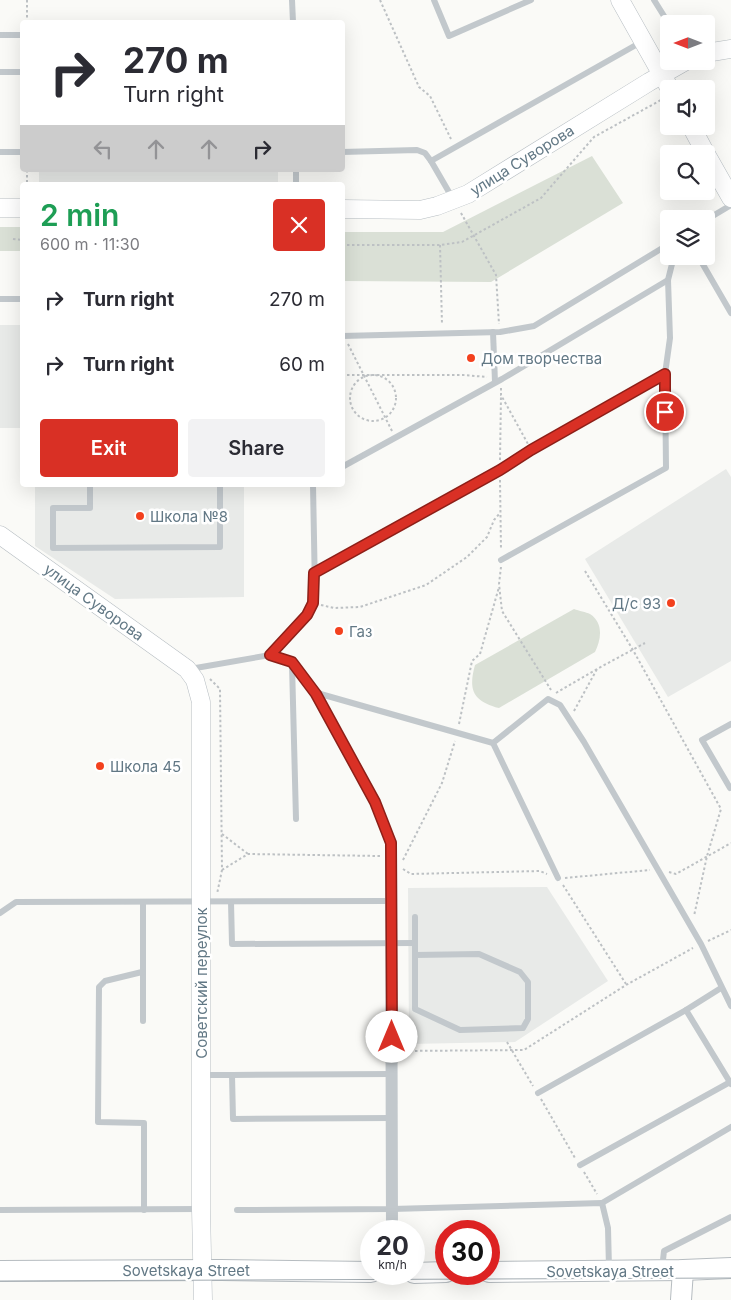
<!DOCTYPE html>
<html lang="en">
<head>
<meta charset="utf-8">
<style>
	body { margin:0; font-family:Inter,sans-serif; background:#f2f2f3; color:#2b2b33; height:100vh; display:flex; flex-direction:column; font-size:19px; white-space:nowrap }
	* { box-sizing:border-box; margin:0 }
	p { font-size:16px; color:#7c7c81 }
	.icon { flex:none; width:28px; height:28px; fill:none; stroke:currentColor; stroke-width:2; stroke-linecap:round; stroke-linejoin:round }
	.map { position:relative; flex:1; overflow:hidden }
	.drawer { position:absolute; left:20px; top:182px; width:325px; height:305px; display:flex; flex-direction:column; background:#fff; border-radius:5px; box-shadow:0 5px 20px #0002 }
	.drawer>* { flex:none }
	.guide { position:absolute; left:20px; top:20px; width:325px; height:152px; border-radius:5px; box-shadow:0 5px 20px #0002; background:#fff; color:#2b2b33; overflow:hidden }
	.needle { width:32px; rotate:270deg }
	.fabs { position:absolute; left:660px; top:15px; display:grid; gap:10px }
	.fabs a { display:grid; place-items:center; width:55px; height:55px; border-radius:5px; background:#fff; box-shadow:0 5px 20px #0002; font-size:25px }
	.speed { position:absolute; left:360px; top:1220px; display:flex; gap:10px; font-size:25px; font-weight:700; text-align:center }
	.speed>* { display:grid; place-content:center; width:65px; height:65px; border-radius:50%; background:#fff; box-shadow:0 5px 20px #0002; line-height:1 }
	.speed small { font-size:12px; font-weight:400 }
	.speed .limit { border:8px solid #d22; background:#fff; color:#111 }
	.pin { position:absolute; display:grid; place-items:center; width:42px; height:42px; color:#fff; margin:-21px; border:2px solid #fff; border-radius:50%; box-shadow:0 1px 5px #0007 }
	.me { position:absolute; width:55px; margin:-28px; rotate:0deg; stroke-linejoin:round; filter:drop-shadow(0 0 4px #0008) }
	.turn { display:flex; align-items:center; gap:18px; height:105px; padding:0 20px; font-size:22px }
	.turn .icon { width:65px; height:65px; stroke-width:2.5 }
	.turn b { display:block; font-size:35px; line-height:42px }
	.lanes { display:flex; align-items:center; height:48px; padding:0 20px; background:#0003; justify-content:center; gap:25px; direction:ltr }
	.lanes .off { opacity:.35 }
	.round { display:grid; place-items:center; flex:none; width:52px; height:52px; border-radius:5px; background:#f2f2f3 }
	.overview { display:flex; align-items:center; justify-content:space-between; height:85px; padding:0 20px }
	h1 { font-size:30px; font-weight:600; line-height:38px; color:#1e9e55 }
	.button { display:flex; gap:10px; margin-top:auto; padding:10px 20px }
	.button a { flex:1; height:58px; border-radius:5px; background:#d93025; color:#fff; font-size:20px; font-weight:600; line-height:58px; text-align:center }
	.button a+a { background:#f2f2f3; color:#2b2b33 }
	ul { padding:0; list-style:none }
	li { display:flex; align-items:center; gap:15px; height:65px; padding:0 20px }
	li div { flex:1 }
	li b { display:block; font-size:19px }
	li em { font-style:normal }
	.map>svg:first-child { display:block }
	.built { fill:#e8eae8 }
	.green { fill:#dae0d6 }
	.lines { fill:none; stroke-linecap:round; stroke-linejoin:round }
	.secondary-casing { stroke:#b7bec3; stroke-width:19 }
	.primary-casing { stroke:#b6bcc0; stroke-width:22 }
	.path { stroke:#bdc1c4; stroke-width:2; stroke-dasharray:2.5 2.5; stroke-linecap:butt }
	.lane { stroke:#c2c8cc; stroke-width:6 }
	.street { stroke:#c2c8cc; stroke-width:12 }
	.secondary { stroke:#fff; stroke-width:18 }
	.primary { stroke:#fff; stroke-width:20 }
	.tram { stroke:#a3acb2; stroke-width:1 }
	.route-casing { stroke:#8d1f18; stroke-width:12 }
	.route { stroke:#d93025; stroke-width:9 }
	.poi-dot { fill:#f3411e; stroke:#fff; stroke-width:2 }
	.labels { text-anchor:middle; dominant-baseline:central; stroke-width:5; stroke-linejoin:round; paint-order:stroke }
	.street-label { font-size:15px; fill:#627885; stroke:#fff }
	.poi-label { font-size:15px; fill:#627885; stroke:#fff; text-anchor:start }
</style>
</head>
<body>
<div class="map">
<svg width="731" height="1300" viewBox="0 0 731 1300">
	<rect width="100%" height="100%" fill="#fafaf7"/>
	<!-- built -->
	<g class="built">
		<rect x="39" y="170" width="239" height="15"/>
		<rect x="0" y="325" width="22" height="103"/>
		<polygon points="726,469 731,477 731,661 668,697 585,559"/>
		<polygon points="35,485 244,485 244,597 115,599 35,546"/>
		<polygon points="547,887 608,981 515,1042 409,1044 408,888"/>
	</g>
	<!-- green -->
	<g class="green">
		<polygon points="592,156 623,203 491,282 343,281 343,232 443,232"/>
		<rect x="0" y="227" width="22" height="24"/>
		<path d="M574,609C579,611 586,612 590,614C604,623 601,640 595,652L499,708C473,701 468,690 475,665Z"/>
	</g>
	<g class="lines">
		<defs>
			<g id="secondary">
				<polyline points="620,0 670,89"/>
				<polyline points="706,53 731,49"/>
				<polyline points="691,126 706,154"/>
				<polyline points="706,154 731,198"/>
				<polyline points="0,208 22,208"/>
				<polyline points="342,209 420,210 437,206 468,194 649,82 686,61"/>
				<polyline points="0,535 187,669 195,680 201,702 201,1209 203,1300"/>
			</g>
			<g id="primary">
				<polyline points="0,1271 221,1270 371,1272"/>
				<polyline points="489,1272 683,1270 731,1268"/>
				<polyline points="414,1273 446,1272"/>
				<polyline points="681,1300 683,1270"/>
			</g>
		</defs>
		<!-- secondary casing -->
		<use href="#secondary" class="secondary-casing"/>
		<!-- primary casing -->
		<use href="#primary" class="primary-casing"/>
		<!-- path -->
		<g class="path">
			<polyline points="27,0 27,22"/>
			<polyline points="380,0 419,87 430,96 451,139"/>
			<polyline points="27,170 27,185"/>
			<polyline points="461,213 496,275 499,324"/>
			<polyline points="13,239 22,240"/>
			<polyline points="342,245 440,245 462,242 541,198 594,137 661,100"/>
			<polyline points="440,245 442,325"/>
			<polyline points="348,344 392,431"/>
			<polyline points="342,375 463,375 487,377"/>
			<circle cx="373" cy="398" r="23"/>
			<polyline points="501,388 501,395 528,444"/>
			<polyline points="500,460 501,395"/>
			<polyline points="500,480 501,550"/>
			<polyline points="501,567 499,584 502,611 551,690"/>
			<polyline points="585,571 633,650 721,809 707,856 694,916"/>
			<polyline points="321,605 334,608 360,607 426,585 467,557 487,537 494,520 500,513"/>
			<polyline points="210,679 220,689 222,870 217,894"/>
			<polyline points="556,693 597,669 645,643"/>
			<polyline points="574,711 597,669"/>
			<polyline points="459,724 472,661 480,654 499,587"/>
			<polyline points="222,834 248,854"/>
			<polyline points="403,860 442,783 455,741"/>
			<polyline points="403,869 411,874 540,871 547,874"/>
			<polyline points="222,870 248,854 380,856"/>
			<polyline points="669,872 676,874 731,843"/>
			<polyline points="565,878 650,870"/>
			<polyline points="563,885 626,984"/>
			<polyline points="708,941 731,930"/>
			<polyline points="507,1042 533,1086"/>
			<polyline points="405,1051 524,1050 626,985 693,948"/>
			<polyline points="541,1099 575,1158"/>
			<polyline points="584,1172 597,1194"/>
		</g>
		<!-- lane -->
		<g class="lane">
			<polyline points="292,0 293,22"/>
			<polyline points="434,0 449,36 531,0"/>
			<polyline points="654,0 669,24"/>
			<polyline points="0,35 22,35"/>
			<polyline points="0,72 22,72"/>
			<polyline points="0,152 22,152"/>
			<polyline points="342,152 417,150 425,153 431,161"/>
			<polyline points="296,170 296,185"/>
			<polyline points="453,199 431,161 643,41"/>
			<polyline points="706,220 731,205"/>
			<polyline points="698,256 731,313"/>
			<polyline points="0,299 22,299"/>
			<polyline points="493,332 495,382"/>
			<polyline points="342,336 500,332 534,326 669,244"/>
			<polyline points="342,467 502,379 668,280"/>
			<polyline points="90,485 90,508 53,508 53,548 220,547 220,485"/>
			<polyline points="501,560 666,468 665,374 670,338 668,280 674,256"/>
			<polyline points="314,573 500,470 531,451 665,374"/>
			<path d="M270,655C289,635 311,618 315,591L313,485"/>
			<polyline points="292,664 296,819"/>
			<polyline points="190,669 270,655 292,662 317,693 375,802 391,843"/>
			<polyline points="317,693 493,743"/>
			<polyline points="731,724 702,740 730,788 731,787"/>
			<polyline points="558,878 493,743 548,699 560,705 584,742 701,944 731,1006"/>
			<polyline points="143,902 143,1021"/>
			<polyline points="231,902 232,944 415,943"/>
			<polyline points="0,913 16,902 391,901"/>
			<polyline points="415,917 415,1009 460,1030 523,1028 528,1019 528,982 520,972 479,954 415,955"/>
			<polyline points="142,972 105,981 99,987 98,1122 144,1123 144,1210"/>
			<polyline points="686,1010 731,1084"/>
			<polyline points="202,1075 232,1075 233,1119 392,1118"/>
			<polyline points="232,1075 392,1074"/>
			<polyline points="538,1093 686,1010 721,988"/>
			<polyline points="580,1165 730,1082"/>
			<polyline points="602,1203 731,1127"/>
			<polyline points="0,1210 200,1209"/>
			<polyline points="237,1210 392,1209 602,1203 608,1228 609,1268"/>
			<polyline points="662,1269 664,1251 731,1217"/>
		</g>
		<!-- street -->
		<polyline class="street" points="391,843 392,1231"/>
		<!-- secondary -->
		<use href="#secondary" class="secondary"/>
		<!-- primary -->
		<use href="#primary" class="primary"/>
		<!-- tram -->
		<polyline class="tram" points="0,1281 731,1278"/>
	</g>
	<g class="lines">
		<defs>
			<polyline id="route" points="392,1037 391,843 375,802 316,694 292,662 270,655 307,615 313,603 314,573 500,470 531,450 665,374 665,412"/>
		</defs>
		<!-- route casing -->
		<use href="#route" class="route-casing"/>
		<!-- route -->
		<use href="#route" class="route"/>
	</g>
	<!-- markers -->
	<g class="poi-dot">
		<circle cx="471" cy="358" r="5"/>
		<circle cx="140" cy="516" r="5"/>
		<circle cx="671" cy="603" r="5"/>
		<circle cx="339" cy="631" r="5"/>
		<circle cx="100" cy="766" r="5"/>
	</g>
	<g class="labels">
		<!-- street labels -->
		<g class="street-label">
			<text transform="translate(522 160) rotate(-32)">улица Суворова</text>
			<text transform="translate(94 602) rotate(36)">улица Суворова</text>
			<text transform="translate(201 983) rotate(-90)">Советский переулок</text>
			<text x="186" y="1270">Sovetskaya Street</text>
			<text x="610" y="1271">Sovetskaya Street</text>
		</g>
		<!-- poi labels -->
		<g class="poi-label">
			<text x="481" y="358">Дом творчества</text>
			<text x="150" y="516">Школа №8</text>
			<text x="661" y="603" text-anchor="end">Д/с 93</text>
			<text x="349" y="631">Газ</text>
			<text x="110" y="766">Школа 45</text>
		</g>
	</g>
</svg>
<div class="fabs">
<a><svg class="needle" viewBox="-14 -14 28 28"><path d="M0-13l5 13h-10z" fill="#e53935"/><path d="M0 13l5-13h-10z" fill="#7c7c81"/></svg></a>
<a><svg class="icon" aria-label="sound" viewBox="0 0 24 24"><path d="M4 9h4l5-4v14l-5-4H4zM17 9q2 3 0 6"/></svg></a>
<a><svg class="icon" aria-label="search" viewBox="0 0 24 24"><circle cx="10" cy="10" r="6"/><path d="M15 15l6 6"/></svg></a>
<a><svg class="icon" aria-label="layers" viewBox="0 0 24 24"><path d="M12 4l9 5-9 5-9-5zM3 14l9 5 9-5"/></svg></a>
</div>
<div class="speed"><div>20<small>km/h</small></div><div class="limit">30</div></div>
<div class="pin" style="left:665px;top:412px;background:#d93025"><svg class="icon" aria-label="arrive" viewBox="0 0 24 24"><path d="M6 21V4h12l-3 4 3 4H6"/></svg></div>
<svg class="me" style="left:392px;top:1037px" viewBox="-20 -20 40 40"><circle r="19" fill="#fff"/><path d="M0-13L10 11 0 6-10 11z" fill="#d93025"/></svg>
<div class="guide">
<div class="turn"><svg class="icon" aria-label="right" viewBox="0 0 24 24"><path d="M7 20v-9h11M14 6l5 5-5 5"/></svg><div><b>270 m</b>Turn right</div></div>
<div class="lanes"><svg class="icon off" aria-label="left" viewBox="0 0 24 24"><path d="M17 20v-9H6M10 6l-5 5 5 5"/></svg><svg class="icon off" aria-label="ahead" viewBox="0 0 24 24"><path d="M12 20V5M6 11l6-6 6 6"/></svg><svg class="icon off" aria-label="ahead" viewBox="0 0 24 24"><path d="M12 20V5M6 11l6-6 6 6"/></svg><svg class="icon" aria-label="right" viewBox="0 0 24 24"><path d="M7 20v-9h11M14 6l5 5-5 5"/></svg></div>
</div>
<section class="drawer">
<div class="overview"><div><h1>2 min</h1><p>600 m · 11:30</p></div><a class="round" style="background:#d93025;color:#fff"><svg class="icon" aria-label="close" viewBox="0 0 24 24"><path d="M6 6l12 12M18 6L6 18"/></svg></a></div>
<ul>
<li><svg class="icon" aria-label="right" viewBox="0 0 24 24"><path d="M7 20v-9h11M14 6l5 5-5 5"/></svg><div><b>Turn right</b></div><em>270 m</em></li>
<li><svg class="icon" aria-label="right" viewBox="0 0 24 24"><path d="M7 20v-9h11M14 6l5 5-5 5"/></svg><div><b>Turn right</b></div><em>60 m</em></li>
</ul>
<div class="button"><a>Exit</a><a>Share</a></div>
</section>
</div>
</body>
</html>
